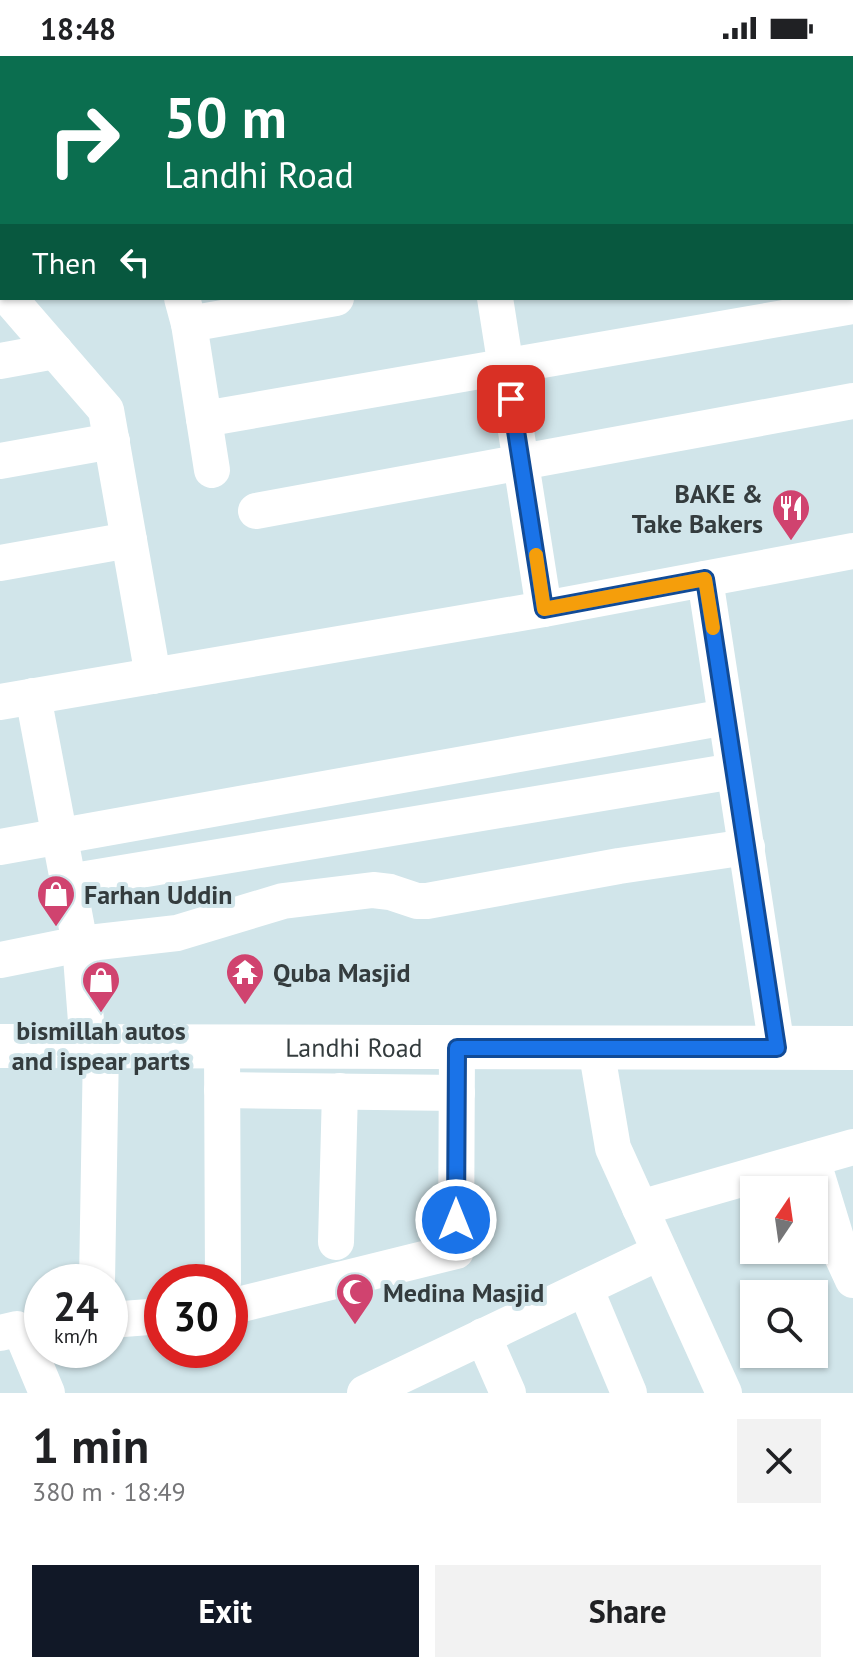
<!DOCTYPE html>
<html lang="en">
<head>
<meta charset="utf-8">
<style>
	body { margin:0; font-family:"PT Sans",sans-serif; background:#f2f2f2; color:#202124; height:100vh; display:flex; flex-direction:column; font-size:30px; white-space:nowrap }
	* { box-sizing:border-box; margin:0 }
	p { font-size:26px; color:#757577 }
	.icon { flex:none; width:44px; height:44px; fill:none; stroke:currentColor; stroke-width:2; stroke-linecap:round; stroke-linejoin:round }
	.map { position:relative; height:1337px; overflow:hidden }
	.details { display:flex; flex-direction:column; background:#fff; flex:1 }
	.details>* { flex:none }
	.top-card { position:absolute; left:0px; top:0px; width:854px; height:244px; box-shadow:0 2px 6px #0004; background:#0b6e4f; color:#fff; overflow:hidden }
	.needle { width:52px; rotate:13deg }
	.controls { position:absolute; left:740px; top:1120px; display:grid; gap:16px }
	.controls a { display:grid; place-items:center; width:88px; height:88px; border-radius:0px; background:#fff; box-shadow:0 2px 6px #0004; font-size:40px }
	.speed { position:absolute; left:24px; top:1208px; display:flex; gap:16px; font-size:40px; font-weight:700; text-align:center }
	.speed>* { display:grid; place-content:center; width:104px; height:104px; border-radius:50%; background:#fff; box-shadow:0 2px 6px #0004; line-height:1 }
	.speed small { font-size:20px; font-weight:400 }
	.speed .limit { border:12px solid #d22; background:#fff; color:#111 }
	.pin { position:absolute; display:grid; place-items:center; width:68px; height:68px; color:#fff; margin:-34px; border-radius:16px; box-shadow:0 4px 12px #0006 }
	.me { position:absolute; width:88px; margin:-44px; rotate:0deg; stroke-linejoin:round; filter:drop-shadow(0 0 6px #0008) }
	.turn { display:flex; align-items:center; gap:28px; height:168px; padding:0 32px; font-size:36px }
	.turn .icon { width:104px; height:104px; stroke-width:2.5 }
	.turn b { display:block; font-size:56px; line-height:68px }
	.then { display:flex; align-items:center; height:76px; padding:0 32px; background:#0003; gap:16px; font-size:30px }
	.round { display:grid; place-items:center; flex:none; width:84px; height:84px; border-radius:0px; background:#f2f2f2 }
	.overview { display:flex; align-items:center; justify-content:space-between; height:136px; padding:0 32px }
	h1 { font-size:48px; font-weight:800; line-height:60px }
	.primary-button { display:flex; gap:16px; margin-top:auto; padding:16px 32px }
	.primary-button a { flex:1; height:92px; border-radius:0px; background:#111827; color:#fff; font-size:32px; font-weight:800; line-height:92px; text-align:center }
	.primary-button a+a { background:#f2f2f2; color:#202124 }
	.status { display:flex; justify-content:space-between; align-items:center; height:56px; padding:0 40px; background:#fff; direction:ltr }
	.status svg { height:22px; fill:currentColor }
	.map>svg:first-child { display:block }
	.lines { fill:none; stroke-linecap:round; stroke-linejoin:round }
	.minor { stroke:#fff; stroke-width:36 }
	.major { stroke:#fff; stroke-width:44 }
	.route-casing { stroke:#114b97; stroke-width:20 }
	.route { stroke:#1a73e8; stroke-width:14 }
	.slow { stroke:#f59e0b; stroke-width:14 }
	.labels { text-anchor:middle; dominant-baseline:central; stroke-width:8; stroke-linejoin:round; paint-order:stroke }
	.poi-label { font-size:26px; font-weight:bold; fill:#343c3e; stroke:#d1e5ea; text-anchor:start }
	.street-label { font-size:26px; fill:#343c3e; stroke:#d1e5ea }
</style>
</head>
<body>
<div class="status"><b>18:48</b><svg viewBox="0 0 49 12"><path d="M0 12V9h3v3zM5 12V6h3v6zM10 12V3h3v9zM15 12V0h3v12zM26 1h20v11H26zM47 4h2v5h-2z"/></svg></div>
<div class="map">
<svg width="853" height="1337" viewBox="0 0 853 1337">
	<rect width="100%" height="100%" fill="#d1e5ea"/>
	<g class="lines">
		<!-- minor -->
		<g class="minor">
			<polyline points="120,0 120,2"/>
			<polyline points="457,0 457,2"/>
			<polyline points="852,50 853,50"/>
			<polyline points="0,95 2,95"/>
			<polyline points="852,151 853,151"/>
			<polyline points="0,204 2,203"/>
			<polyline points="9,242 106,354 153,620"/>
			<polyline points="182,242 189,268 212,414"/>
			<polyline points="495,242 544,553"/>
			<polyline points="189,268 336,242"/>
			<polyline points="0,305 55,295"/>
			<polyline points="204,363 853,250"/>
			<polyline points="0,405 112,385"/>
			<polyline points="256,455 853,345"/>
			<polyline points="0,507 129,484"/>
			<polyline points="705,523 777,992"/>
			<polyline points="33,640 80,888 88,991"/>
			<polyline points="0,646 544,553 853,495"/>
			<polyline points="0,791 726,661"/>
			<polyline points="68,826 734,715"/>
			<polyline points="0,904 80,888 177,877 283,845 373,834 390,836 417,845 427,845 619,810 747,791"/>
			<polyline points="222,991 223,1226"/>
			<polyline points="596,992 613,1092 724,1337"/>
			<polyline points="222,1034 457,1037"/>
			<polyline points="812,1103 841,1198 853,1224"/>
			<polyline points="640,1152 853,1091"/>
			<polyline points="336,1186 340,1035"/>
			<polyline points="97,1226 101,991"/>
			<polyline points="585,1232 629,1337"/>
			<polyline points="230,1251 456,1195 457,992"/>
			<polyline points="110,1264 162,1260"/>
			<polyline points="0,1277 17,1273 21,1275 47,1337"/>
			<polyline points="483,1280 508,1337"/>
			<polyline points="365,1337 660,1196"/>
		</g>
		<!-- major -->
		<path class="major" id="s1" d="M0,990L853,992"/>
	</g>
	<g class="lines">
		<defs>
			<polyline id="route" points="456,1164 457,992 777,992 705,523 544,553 511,343"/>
		</defs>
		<!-- route casing -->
		<use href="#route" class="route-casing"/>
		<!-- route -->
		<use href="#route" class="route"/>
		<!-- slow -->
		<polyline class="slow" points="536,499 544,553 705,523 713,572"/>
	</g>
	<!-- icons -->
	<defs>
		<symbol id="restaurant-pin" viewBox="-11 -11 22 30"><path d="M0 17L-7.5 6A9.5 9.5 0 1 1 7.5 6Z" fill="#d0436f" stroke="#d1e5ea"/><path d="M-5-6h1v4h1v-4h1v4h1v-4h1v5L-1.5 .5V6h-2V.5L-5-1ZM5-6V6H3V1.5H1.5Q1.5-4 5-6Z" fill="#fff"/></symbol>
		<symbol id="shop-pin" viewBox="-11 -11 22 30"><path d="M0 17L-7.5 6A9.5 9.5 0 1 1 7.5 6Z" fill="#d0436f" stroke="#d1e5ea"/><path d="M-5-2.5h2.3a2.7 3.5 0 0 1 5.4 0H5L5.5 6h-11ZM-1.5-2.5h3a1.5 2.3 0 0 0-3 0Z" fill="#fff"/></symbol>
		<symbol id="temple-pin" viewBox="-11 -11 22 30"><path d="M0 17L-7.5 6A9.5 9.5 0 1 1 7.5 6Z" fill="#d0436f" stroke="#d1e5ea"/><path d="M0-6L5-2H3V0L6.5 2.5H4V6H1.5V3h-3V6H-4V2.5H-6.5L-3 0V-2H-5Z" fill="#fff"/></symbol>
		<symbol id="mosque-pin" viewBox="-11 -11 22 30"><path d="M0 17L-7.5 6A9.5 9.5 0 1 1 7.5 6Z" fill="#d0436f" stroke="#d1e5ea"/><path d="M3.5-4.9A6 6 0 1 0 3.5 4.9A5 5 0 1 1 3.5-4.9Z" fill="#fff"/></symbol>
	</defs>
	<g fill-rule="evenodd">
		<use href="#restaurant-pin" x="769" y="430" width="44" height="60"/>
		<use href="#shop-pin" x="34" y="816" width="44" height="60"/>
		<use href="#temple-pin" x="223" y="894" width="44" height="60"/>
		<use href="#shop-pin" x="79" y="902" width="44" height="60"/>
		<use href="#mosque-pin" x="333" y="1214" width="44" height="60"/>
	</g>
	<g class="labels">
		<!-- poi labels -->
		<g class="poi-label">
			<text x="763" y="437" text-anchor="end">BAKE &amp;<tspan x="763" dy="30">Take Bakers</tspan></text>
			<text x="84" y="838">Farhan Uddin</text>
			<text x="273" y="916">Quba Masjid</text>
			<text x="101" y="974" text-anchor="middle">bismillah autos<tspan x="101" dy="30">and ispear parts</tspan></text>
			<text x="383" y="1236">Medina Masjid</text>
		</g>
		<!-- street labels -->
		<g class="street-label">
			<text stroke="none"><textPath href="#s1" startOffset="354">Landhi Road</textPath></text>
		</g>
	</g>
</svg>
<div class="controls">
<a><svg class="needle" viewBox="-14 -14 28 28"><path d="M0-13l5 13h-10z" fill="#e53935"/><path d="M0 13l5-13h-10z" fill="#757577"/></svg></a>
<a><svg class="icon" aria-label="search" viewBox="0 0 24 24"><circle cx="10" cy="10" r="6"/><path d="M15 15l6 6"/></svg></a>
</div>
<div class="speed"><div>24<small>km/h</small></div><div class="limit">30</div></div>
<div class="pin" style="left:511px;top:343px;background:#d93025"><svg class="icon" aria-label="arrive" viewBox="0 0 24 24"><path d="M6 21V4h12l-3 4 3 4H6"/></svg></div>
<svg class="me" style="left:456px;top:1164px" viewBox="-20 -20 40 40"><circle r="17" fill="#1a73e8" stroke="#fff" stroke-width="3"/><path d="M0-11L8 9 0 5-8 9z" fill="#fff"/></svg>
<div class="top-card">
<div class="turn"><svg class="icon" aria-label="right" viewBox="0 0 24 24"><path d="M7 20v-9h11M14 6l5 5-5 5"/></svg><div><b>50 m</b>Landhi Road</div></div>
<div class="then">Then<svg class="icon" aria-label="left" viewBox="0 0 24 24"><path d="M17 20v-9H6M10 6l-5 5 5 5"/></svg></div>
</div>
</div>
<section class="details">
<div class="overview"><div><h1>1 min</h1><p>380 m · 18:49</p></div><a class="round"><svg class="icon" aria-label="close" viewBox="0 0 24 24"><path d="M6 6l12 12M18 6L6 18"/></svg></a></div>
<div class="primary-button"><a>Exit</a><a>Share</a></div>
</section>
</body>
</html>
